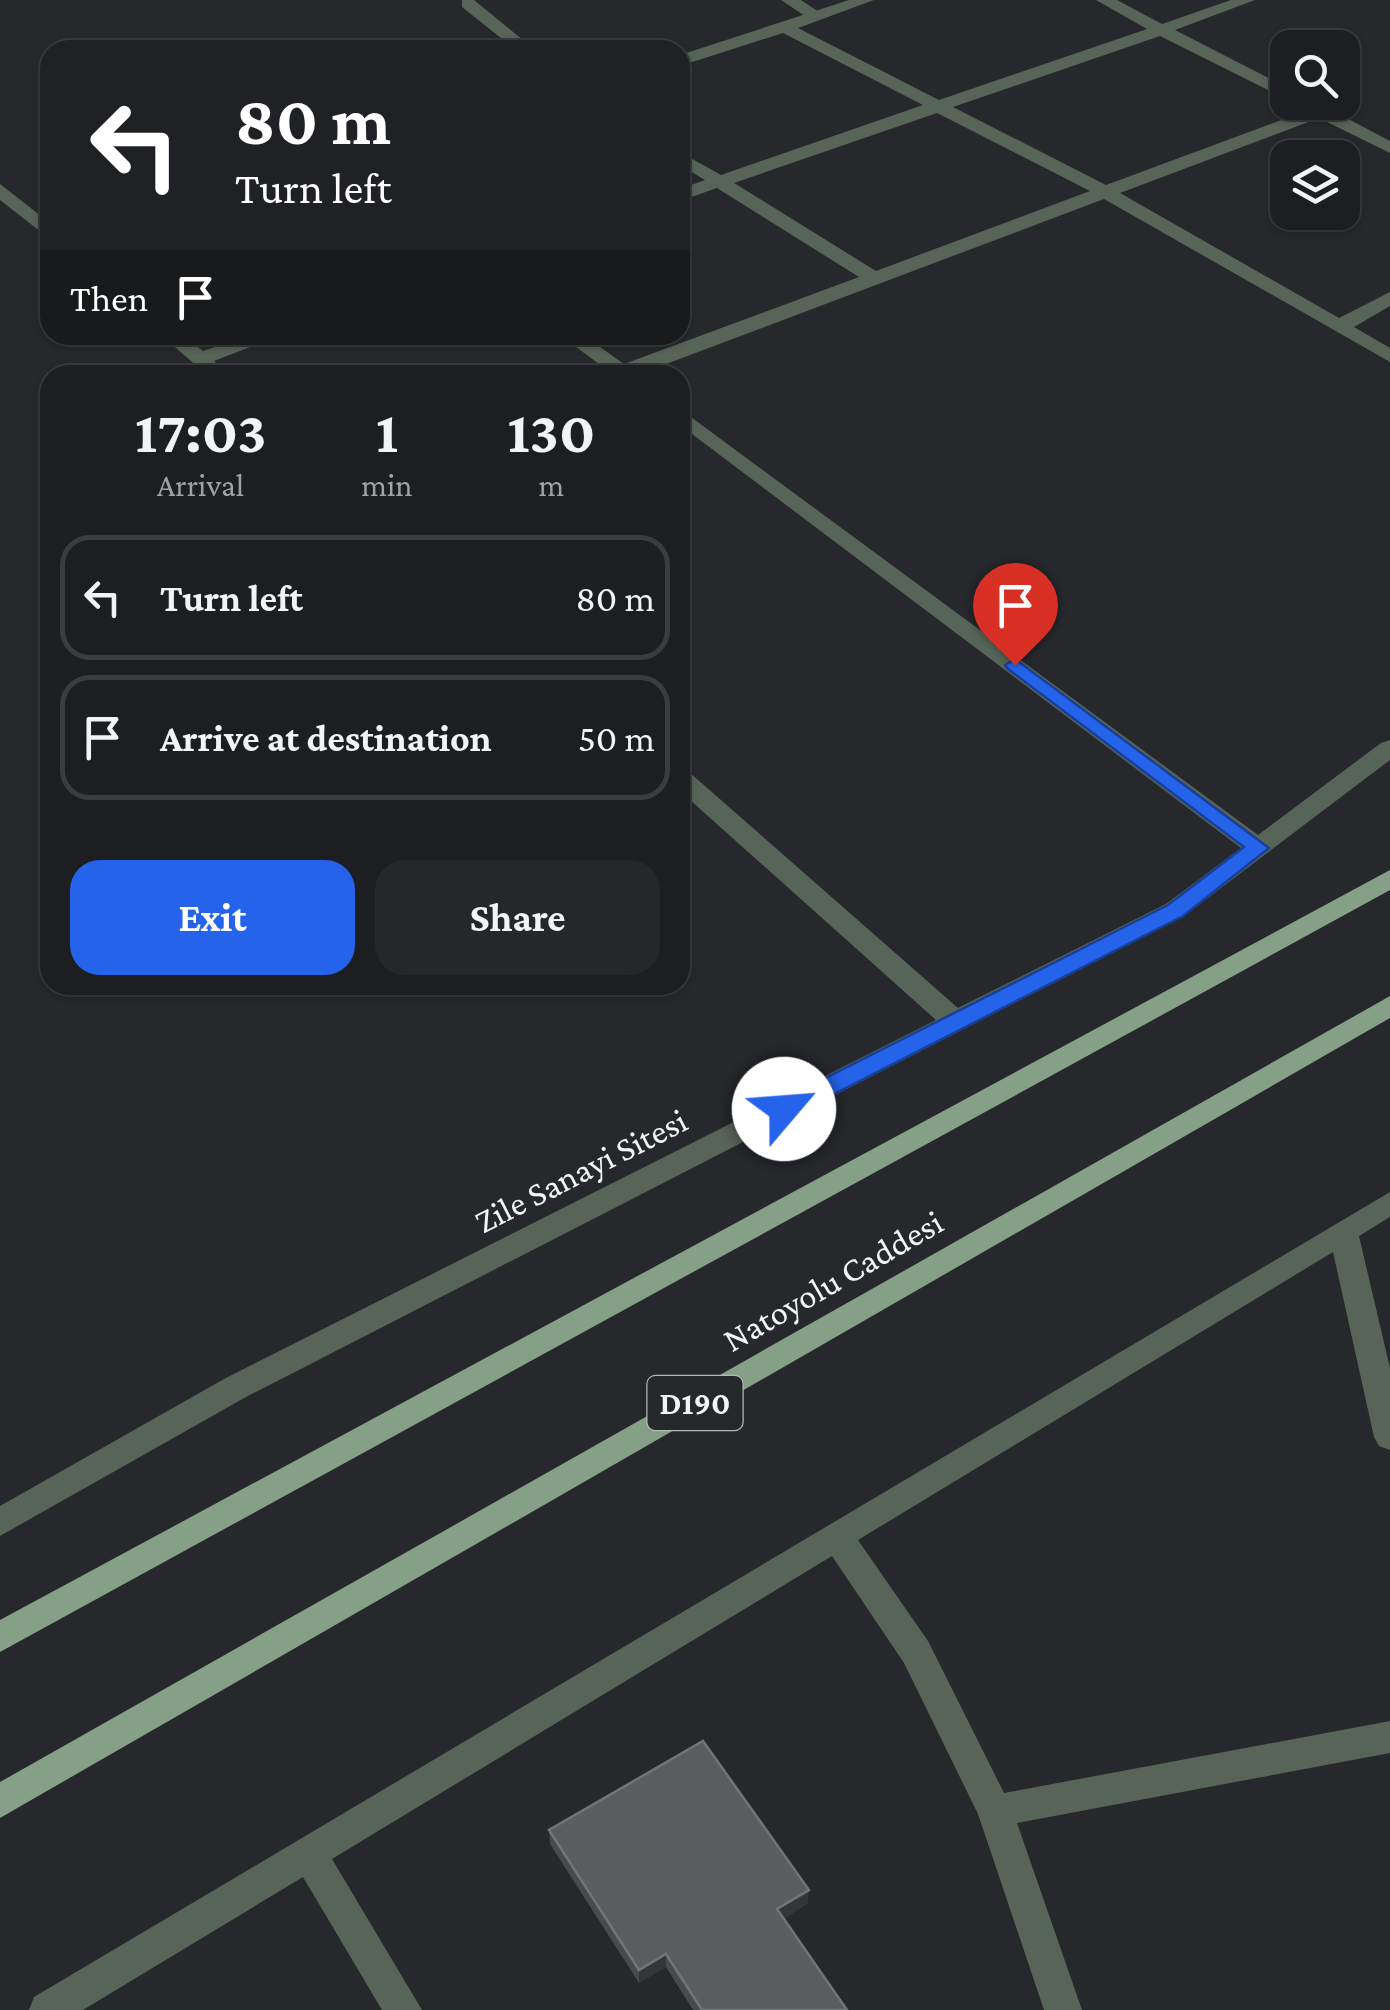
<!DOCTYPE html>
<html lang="en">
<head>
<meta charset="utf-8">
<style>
	body { margin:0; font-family:"Crimson Pro",serif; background:#25272a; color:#f1f3f6; height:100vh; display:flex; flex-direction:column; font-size:38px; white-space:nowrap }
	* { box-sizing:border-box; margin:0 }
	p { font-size:32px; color:#a0a2a5 }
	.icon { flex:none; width:55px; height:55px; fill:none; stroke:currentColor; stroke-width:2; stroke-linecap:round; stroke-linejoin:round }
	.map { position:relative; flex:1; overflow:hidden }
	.drawer { position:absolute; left:40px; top:365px; width:650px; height:630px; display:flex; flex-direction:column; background:#1c1e21; border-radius:30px; box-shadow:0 2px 8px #0004,0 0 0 2px #3a3c3f }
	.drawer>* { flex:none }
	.top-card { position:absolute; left:40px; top:40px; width:650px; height:305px; border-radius:30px; box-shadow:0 2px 8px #0004,0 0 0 2px #3a3c3f; background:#202124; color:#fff; overflow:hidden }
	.controls { position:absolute; left:1270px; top:30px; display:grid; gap:20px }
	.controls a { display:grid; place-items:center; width:90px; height:90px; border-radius:20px; background:#1c1e21; box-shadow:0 2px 8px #0004,0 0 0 2px #3a3c3f; font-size:50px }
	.pin { position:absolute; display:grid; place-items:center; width:85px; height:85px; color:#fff; margin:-102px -42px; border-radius:50% 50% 50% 0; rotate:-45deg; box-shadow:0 0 10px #0007 }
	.pin .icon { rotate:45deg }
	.me { position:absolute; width:110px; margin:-55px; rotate:63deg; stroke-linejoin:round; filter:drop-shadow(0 0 8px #0008) }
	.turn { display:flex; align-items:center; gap:35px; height:210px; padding:0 30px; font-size:45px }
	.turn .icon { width:130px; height:130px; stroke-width:2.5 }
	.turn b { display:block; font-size:70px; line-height:85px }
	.then { display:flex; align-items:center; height:95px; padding:0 30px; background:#0003; gap:20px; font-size:38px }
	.eta { display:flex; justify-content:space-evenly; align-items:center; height:170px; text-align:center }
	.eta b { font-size:60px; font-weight:700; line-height:70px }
	.button { display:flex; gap:20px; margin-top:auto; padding:20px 30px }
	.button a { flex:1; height:115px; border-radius:30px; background:#2563eb; color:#fff; font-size:40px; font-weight:700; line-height:115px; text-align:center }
	.button a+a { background:#25272a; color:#f1f3f6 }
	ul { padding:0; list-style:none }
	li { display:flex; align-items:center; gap:30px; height:125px; margin:0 20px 15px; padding:0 10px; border:5px solid #3a3c3f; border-radius:30px }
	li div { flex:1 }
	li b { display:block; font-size:38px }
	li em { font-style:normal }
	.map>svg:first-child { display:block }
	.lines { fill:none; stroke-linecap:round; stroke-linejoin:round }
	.service { fill:#576458; fill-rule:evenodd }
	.minor { fill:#576458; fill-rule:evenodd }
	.primary { fill:#85a087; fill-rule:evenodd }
	.wall { fill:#484a4d }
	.shaded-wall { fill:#333538 }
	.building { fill:#5a5c5f; stroke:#727477; stroke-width:2.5 }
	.route { fill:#2563eb; stroke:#184099; stroke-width:2.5 }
	.labels { text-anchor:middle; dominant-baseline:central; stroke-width:10; stroke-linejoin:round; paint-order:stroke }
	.shield { fill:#26282c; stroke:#b6b7ba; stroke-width:2.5 }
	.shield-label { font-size:32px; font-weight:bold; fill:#f3f4f7 }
	.street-label { font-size:35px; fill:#f3f4f7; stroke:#26282c }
</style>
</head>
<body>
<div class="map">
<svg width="1390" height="2010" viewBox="0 0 1390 2010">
	<rect width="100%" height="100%" fill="#26282c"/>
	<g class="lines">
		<!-- service -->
		<g class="service">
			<polygon points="462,0 474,0 535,50 516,50 462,7"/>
			<path d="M849,0H874L798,28L939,100L1147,29L1096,0H1117L1162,24L1231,0H1255L1175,30L1288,88V100L1160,36L953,107L1106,185L1306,111L1300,102H1316L1390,141V153L1319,118L1120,193L1339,318L1390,292V306L1354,327L1390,348V362L1104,199L637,375H603L607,370L560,335H583L624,364L859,277L717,188L680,201V189L705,180L680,165V152L721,175L923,105L783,33L680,66V55ZM937,113L1090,191L876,271L734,183Z"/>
			<polygon points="0,184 50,223 50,239 0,200"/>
			<polygon points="161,335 183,335 203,351 251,335 281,335 214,361 229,375 207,375"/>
			<polygon points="680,409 1258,835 1381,743 1390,740 1390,760 1184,916 246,1397 0,1536 0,1506 224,1379 936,1020 680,791 680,770 689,772 958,1008 1166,904 1241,848 680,425"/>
		</g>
		<!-- minor -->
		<g class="minor">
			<polygon points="781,0 801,0 825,16 811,20"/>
			<polygon points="1390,1192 1390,1217 1359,1236 1390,1368 1390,1450 1379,1446 1374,1437 1333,1252 858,1540 928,1641 1004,1793 1390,1721 1390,1753 1017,1823 1082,2010 1044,2010 978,1814 904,1663 832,1556 332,1859 422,2010 382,2010 303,1877 83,2010 29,2010 34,1997"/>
		</g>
		<!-- primary -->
		<g class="primary">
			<polygon points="1390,870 1390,890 0,1652 0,1620"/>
			<polygon points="1390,996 1390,1018 0,1818 0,1782"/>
		</g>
	</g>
	<!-- wall -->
	<polygon class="wall" points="549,1830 808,1903 783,1919 847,2010 693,2010 666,1967 639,1983 550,1844"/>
	<!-- shaded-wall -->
	<g class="shaded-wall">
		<polygon points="809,1890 808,1903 776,1923 777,1909"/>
		<polygon points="666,1954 666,1967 639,1983 639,1970"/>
	</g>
	<!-- building -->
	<polygon class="building" points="703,1741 809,1890 777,1909 847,2010 702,2010 666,1954 639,1970 549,1830"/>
	<!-- route -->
	<polygon class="route" points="1015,659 1269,848 1183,916 793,1115 776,1115 773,1109 776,1103 1168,905 1244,847 1008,669 1005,665"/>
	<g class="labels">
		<!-- shield labels -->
		<rect class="shield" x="647.5" y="1376" width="95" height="54" rx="8"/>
		<g class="shield-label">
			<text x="695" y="1403">D190</text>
		</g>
		<!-- street labels -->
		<g class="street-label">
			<text transform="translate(581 1171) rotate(-27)">Zile Sanayi Sitesi</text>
			<text transform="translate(833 1281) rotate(-30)">Natoyolu Caddesi</text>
		</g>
	</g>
</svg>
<div class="controls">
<a><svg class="icon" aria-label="search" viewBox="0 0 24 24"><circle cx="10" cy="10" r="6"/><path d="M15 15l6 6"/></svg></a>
<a><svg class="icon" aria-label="layers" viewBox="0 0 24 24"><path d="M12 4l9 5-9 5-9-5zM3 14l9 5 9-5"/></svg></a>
</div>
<div class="pin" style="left:1015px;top:665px;background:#d93025"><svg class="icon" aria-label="arrive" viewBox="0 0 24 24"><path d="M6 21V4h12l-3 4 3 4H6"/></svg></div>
<svg class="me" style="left:784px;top:1109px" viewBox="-20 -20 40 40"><circle r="19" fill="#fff"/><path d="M0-13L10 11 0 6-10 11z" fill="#2563eb"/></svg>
<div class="top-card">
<div class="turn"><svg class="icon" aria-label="left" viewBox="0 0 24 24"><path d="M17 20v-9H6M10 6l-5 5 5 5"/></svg><div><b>80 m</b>Turn left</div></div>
<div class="then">Then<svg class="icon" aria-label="arrive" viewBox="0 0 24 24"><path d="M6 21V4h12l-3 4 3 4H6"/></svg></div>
</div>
<section class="drawer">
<div class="eta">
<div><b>17:03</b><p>Arrival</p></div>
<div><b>1</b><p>min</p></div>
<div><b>130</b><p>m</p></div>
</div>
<ul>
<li><svg class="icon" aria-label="left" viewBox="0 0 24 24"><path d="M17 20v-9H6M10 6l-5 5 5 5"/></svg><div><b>Turn left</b></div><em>80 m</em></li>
<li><svg class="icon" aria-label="arrive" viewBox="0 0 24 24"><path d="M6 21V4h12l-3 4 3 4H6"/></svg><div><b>Arrive at destination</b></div><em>50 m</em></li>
</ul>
<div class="button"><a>Exit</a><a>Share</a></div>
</section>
</div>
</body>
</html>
